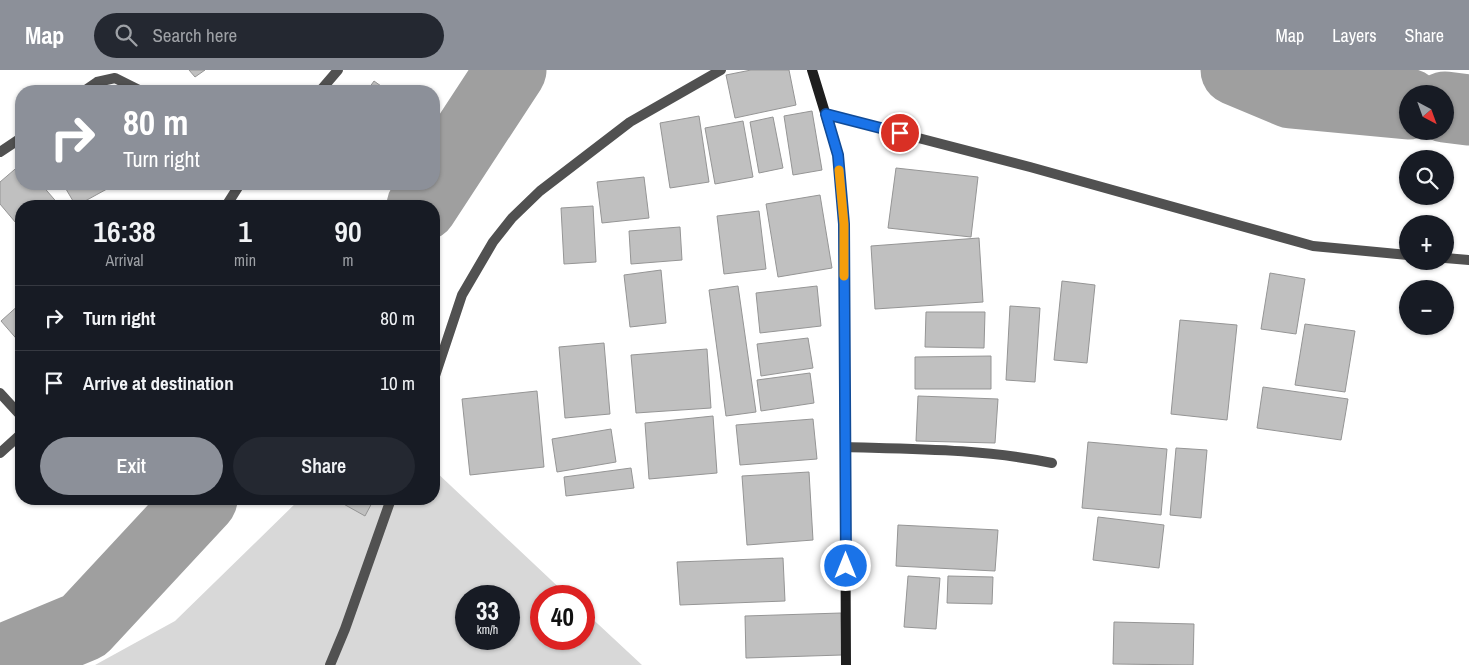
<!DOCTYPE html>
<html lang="en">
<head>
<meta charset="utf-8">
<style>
	body { margin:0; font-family:"Archivo Narrow",sans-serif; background:#242831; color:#f1f3f6; height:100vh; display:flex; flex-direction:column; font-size:19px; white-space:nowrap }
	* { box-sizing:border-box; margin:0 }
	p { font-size:16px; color:#9ea1a6 }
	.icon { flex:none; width:28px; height:28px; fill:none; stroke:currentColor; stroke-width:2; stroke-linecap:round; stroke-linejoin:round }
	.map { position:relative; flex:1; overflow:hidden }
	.drawer { position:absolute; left:15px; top:130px; width:425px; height:305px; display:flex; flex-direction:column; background:#171b24; border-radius:20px; box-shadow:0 1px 4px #0004 }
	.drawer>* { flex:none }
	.guide { position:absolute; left:15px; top:15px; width:425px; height:105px; border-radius:20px; box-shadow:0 1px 4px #0004; background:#8c9099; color:#fff; overflow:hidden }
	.needle { width:32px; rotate:139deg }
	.fabs { position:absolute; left:1399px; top:15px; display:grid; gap:10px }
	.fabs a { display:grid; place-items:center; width:55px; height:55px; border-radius:50%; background:#171b24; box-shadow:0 1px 4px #0004; font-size:25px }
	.speed { position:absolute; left:455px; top:515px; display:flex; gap:10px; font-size:25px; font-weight:700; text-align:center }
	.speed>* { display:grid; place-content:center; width:65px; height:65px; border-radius:50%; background:#171b24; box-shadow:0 1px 4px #0004; line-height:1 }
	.speed small { font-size:12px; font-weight:400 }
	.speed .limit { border:8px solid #d22; background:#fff; color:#111 }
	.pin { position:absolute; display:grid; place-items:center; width:42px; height:42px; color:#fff; margin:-21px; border:2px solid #fff; border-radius:50%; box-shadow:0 1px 5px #0007 }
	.me { position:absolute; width:55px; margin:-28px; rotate:0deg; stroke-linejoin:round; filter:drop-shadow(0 0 4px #0008) }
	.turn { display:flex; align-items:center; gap:18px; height:105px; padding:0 25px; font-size:22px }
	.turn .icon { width:65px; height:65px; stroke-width:2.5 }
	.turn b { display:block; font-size:35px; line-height:42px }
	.eta { display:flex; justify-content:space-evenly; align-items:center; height:85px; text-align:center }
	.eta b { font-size:30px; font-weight:600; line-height:35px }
	.action { display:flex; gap:10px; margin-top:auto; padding:10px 25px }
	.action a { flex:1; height:58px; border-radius:30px; background:#8c9099; color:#fff; font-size:20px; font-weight:600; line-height:58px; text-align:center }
	.action a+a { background:#242831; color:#f1f3f6 }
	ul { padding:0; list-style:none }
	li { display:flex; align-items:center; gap:15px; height:65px; padding:0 25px; border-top:1px solid #363941 }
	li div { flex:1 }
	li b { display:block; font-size:19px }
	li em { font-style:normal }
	header { display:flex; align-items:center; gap:30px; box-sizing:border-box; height:70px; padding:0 25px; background:#8c9099; color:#fff }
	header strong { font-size:24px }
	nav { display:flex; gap:28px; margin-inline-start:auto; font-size:18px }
	.search { width:350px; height:45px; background:#242831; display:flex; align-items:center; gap:12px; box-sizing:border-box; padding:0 18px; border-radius:28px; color:#9ea1a6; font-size:19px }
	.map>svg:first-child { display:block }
	.green { fill:#d8d8d8; fill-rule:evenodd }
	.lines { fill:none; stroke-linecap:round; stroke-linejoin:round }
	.river { stroke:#9f9f9f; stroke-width:71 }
	.building { fill:#c0c0c0; stroke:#959595 }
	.street { stroke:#515151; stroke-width:10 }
	.secondary { stroke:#1e1e1e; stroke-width:10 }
	.route-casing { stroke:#114b97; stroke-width:12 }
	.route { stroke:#1a73e8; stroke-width:9 }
	.slow { stroke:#f59e0b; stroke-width:9 }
</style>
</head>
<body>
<header>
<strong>Map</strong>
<div class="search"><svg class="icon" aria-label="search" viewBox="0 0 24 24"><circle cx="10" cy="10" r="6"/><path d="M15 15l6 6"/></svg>Search here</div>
<nav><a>Map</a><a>Layers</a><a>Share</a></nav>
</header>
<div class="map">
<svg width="1469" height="595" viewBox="0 0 1469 595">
	<rect width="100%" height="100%" fill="#fff"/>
	<!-- green -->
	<path class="green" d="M434,400L568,526H541V569H584V541L642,595H95L175,551L300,429H434ZM466,526H509V569H466Z"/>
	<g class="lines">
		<!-- river -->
		<g class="river">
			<polyline points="1236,0 1291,23 1408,34"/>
			<polyline points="1445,37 1469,40"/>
			<polyline points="422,136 511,0"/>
			<polyline points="0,591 84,556 202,429"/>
		</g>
	</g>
	<!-- building -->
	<g class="building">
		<polygon points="189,0 205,0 195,7"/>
		<polygon points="751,0 789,0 796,35 735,48 726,5"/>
		<polygon points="374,11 388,21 367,21"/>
		<polygon points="812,41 822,100 793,105 784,46"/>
		<polygon points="699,46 709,112 670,118 660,53"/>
		<polygon points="773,47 783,98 759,103 750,52"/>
		<polygon points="743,51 753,107 715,114 705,58"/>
		<polygon points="21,94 21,114 41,114 60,136 21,136 21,159 0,134 0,112"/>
		<polygon points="896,98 978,107 971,167 888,158"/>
		<polygon points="644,107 649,148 602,153 597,112"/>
		<polygon points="63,114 116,114 76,136"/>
		<polygon points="820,125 832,198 778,207 766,134"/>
		<polygon points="593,136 596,192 564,194 561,138"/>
		<polygon points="759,141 766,199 724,204 717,146"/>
		<polygon points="680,157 682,190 631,194 629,161"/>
		<polygon points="979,168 983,232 875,239 871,176"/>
		<polygon points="661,200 666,253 630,257 624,205"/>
		<polygon points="1270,203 1305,209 1296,264 1261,259"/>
		<polygon points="1062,211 1095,215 1087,293 1054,290"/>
		<polygon points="738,216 756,342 726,346 709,220"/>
		<polygon points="817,216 821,256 760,263 756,223"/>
		<polygon points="21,233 21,274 1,251"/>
		<polygon points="1010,236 1040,238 1035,312 1006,310"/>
		<polygon points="926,242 985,242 984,278 925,277"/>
		<polygon points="1180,250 1237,255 1227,350 1171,344"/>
		<polygon points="1305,254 1355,261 1345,322 1295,315"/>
		<polygon points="808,268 813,298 761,306 757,274"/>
		<polygon points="604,273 610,344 565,348 559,277"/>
		<polygon points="707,279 711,338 636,343 631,285"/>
		<polygon points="991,286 991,319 915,319 915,287"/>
		<polygon points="810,303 814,333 761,341 757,310"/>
		<polygon points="1263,317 1348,329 1341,370 1257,358"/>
		<polygon points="537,321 544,397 470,405 462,329"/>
		<polygon points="918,326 998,329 995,373 916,371"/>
		<polygon points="713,346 717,403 649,409 645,353"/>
		<polygon points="813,349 817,389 740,395 736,355"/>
		<polygon points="611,359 616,392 557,402 552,369"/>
		<polygon points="1088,372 1167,379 1161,445 1082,438"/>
		<polygon points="1176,378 1207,380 1201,448 1170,445"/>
		<polygon points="631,398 634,418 566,426 564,407"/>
		<polygon points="809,402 813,470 747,475 742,406"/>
		<polygon points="342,429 374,429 365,446 340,432"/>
		<polygon points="1098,447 1164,455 1159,498 1093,490"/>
		<polygon points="898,455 998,460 995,501 896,496"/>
		<polygon points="783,488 785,531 680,535 677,492"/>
		<polygon points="908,506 940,508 936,559 904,557"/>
		<polygon points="948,506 993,507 992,534 947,533"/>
		<polygon points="841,543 842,585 746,588 745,546"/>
		<polygon points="1114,552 1194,554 1193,595 1113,594"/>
	</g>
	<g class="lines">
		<!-- street -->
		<g class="street">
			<polyline points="84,21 97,12 115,8 141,21"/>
			<polyline points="320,21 338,0"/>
			<polyline points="826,44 1030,97 1313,176 1408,185"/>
			<polyline points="0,82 21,68"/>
			<polyline points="226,136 240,114"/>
			<polyline points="1445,188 1469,190"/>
			<polyline points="434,309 462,225 493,172 512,148 540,121 630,52 721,0"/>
			<polyline points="0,323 21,346"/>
			<path d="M846,377C916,379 984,379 1052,393"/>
			<polyline points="0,383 21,364"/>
			<polyline points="330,595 345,559 391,429"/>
		</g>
		<!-- secondary -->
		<polyline class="secondary" points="812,0 838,85 844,154 846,595"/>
	</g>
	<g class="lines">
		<defs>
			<polyline id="route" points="846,496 844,154 838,85 826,44 900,63"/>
		</defs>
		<!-- route casing -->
		<use href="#route" class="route-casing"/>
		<!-- route -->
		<use href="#route" class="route"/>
		<!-- slow -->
		<polyline class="slow" points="839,100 844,154 844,206"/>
	</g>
</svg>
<div class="fabs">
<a><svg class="needle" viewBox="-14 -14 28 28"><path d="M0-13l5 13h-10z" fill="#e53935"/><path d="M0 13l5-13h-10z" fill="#9ea1a6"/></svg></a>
<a><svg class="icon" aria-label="search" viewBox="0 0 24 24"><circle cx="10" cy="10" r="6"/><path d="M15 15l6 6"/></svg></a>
<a>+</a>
<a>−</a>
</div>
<div class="speed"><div>33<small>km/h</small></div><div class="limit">40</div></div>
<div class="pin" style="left:900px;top:63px;background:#d93025"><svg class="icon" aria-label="arrive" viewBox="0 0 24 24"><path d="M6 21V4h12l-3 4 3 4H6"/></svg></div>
<svg class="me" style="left:846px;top:496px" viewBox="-20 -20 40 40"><circle r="17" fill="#1a73e8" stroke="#fff" stroke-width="3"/><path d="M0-11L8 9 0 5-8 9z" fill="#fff"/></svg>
<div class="guide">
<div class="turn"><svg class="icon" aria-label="right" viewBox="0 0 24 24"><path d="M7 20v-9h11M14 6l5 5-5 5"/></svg><div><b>80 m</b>Turn right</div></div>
</div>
<section class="drawer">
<div class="eta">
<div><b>16:38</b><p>Arrival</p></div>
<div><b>1</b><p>min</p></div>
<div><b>90</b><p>m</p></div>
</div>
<ul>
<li><svg class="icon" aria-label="right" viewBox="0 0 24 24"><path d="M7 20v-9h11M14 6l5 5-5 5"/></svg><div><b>Turn right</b></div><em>80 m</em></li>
<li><svg class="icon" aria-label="arrive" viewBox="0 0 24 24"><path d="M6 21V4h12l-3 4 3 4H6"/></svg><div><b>Arrive at destination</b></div><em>10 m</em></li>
</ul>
<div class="action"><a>Exit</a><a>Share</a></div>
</section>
</div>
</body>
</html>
